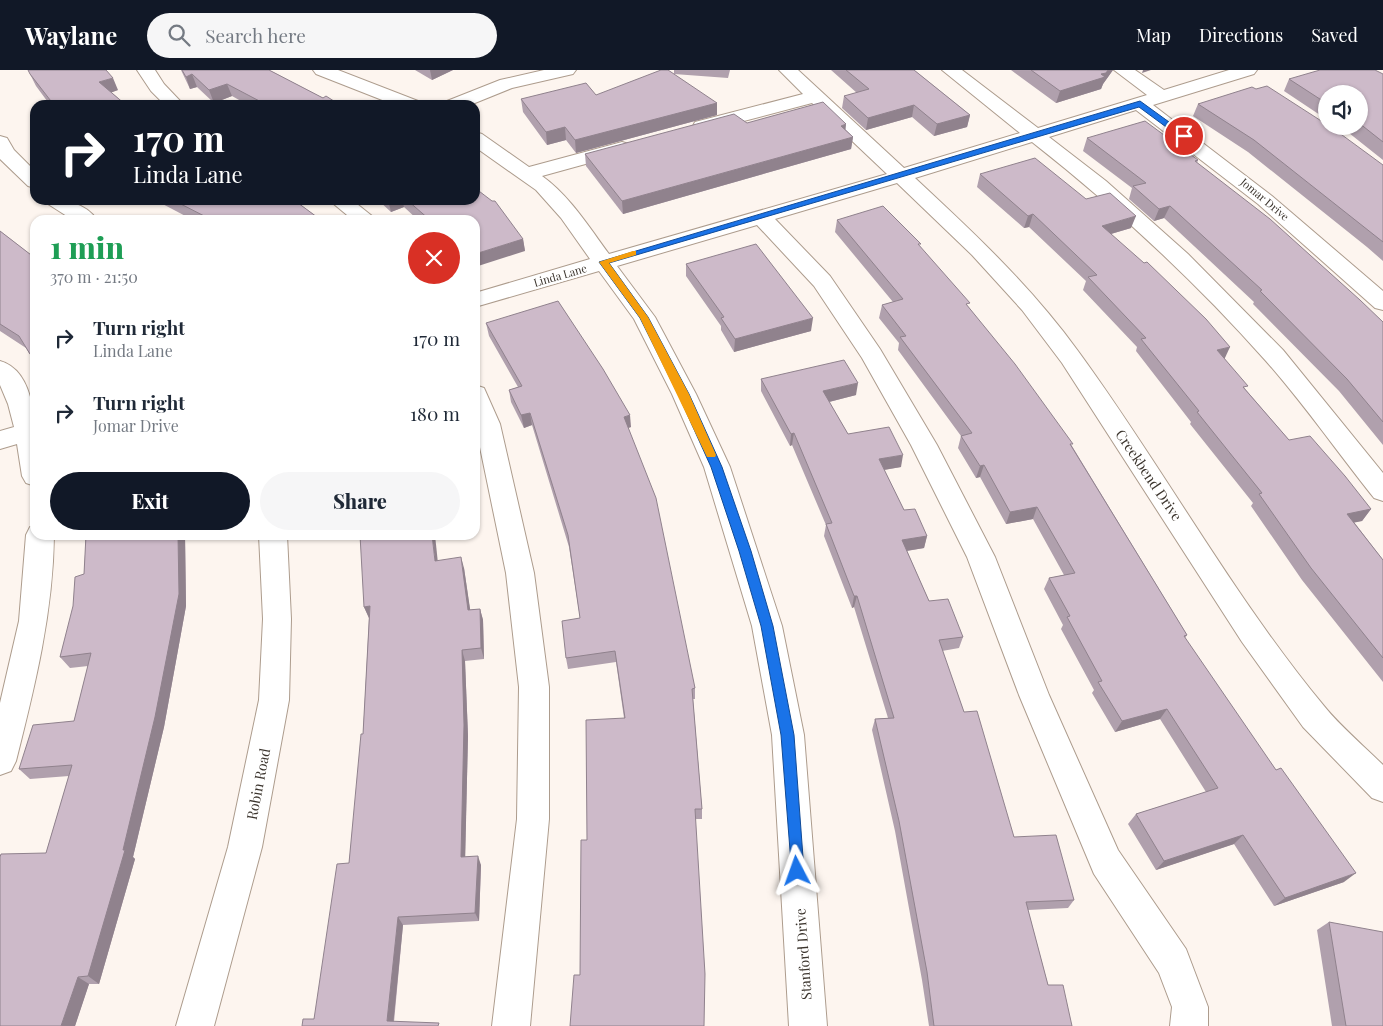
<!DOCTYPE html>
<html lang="en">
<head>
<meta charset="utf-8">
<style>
	body { margin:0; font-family:"Playfair Display",serif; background:#f6f6f7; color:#1f2937; height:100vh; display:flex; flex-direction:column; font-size:19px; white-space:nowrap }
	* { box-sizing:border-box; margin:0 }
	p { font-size:16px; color:#747a83 }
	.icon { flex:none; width:28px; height:28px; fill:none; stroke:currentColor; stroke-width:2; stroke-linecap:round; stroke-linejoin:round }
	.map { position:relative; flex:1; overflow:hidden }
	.panel { position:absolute; left:30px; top:145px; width:450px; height:325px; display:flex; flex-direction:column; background:#fff; border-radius:15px; box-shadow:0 1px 4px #0004 }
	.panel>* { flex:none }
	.hud { position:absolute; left:30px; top:30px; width:450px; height:105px; border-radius:15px; box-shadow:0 1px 4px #0004; background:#111827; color:#fff; overflow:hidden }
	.fabs { position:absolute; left:1318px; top:15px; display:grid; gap:10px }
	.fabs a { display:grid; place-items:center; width:50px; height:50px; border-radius:50%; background:#fff; box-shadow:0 1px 4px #0004; font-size:25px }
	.pin { position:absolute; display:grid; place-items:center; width:42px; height:42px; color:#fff; margin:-21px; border:2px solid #fff; border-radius:50%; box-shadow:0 1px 5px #0007 }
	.me { position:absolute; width:55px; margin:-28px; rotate:356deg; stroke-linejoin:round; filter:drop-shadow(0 0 4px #0008) }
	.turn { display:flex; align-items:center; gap:18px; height:105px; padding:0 20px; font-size:22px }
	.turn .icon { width:65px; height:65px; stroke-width:2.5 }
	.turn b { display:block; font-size:35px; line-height:42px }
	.round { display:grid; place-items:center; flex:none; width:52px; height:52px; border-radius:26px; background:#f6f6f7 }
	.headline { display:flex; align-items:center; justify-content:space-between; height:85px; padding:0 20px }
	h1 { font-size:30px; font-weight:800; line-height:38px; color:#1e9e55 }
	.button { display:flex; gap:10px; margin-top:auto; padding:10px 20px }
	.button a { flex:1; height:58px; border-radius:30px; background:#111827; color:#fff; font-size:20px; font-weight:800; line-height:58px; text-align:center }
	.button a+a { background:#f6f6f7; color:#1f2937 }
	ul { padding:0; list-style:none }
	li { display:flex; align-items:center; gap:15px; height:75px; padding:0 20px }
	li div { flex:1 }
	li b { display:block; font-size:19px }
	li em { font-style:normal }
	header { display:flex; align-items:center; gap:30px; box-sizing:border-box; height:70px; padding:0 25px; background:#111827; color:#fff }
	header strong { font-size:24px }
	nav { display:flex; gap:28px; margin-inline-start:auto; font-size:18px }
	.search { width:350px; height:45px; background:#f6f6f7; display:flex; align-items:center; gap:12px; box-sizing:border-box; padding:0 18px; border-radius:28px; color:#747a83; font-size:19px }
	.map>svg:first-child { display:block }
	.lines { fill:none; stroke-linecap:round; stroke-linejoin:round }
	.minor-casing { stroke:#ad9c8d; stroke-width:2 }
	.minor { fill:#fff; fill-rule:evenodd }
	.wall { fill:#b0a0ad }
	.shaded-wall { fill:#90828d }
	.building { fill:#cdbac9; stroke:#90828d }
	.route { fill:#1a73e8; stroke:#114b97 }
	.slow { fill:#f59e0b }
	.labels { text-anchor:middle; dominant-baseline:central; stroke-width:4.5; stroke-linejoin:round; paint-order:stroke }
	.far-street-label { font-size:11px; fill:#3b342d; stroke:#fff }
	.street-label { font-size:14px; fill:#3b342d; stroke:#fff }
</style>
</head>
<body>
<header>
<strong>Waylane</strong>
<div class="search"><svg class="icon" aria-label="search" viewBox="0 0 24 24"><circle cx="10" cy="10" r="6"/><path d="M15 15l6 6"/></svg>Search here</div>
<nav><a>Map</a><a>Directions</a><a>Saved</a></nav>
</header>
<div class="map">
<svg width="1383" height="956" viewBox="0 0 1383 956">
	<rect width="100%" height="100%" fill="#fdf5ef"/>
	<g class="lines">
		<defs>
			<g id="minor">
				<polygon points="137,0 155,0 164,14 184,35 165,35 151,21"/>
				<polygon points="313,0 338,0 418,31 420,35 395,35 316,4"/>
				<polygon points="544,0 576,0 573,4 512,18 470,35 445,35 447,31 500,10"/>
				<path d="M779,0H798L904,98L1020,63L942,0H962L1038,58L1147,25L1114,0H1135L1164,20L1229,0H1257L1254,4L1153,35L1272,126L1383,221V240L1375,238L1258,134L1136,40L1049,67L1106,111L1188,184L1283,280L1383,403V431L1374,428C1338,383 1304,334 1266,291C1195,211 1116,138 1032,72L915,108C973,162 1031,216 1078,281C1163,397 1232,525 1324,636C1341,657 1364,676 1383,695V732L1372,728L1303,657L1242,572L1062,293L1022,240L972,185L897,113L775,149L830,206L880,279L937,375L995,487L1049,625L1118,780L1186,879L1208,937V956H1170L1172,937L1159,903L1094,804L1019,625L967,487L911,375L862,288L814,216L757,155L617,196L655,247L696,324L730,397L782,556L804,665L827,956H789L772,665L752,556L704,397L672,324L634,249L599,201L475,237V223L590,189L561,148L536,120L475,77V62L482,64L529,97L622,72L629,74L632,78L629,82L542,106C569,125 589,157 609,184L887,104L812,33L702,62L695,60L693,56L695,52L803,24Z"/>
				<polygon points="0,66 7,68 14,80 35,101 35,118 28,116 0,89"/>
				<path d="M45,130C64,130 85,132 97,150H73L48,134Z"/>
				<polygon points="329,130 352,130 377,150 353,150"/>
				<path d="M0,291C43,303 35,381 35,416L26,413L22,406L17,374L0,379V361L14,357L8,334L0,315Z"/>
				<polygon points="475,315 484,318 500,354 534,503 549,617 549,749 530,956 492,956 517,749 519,617 506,503 475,353"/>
				<path d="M35,456V465H54C53,543 35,616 16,691L11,701L0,705V633L19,551L26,465L30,457Z"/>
				<polygon points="259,465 287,465 291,549 289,630 262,777 214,956 176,956 228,777 259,630 263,549"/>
			</g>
		</defs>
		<!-- minor casing -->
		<use href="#minor" class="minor-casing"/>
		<!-- minor -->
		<use href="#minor" class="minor"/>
	</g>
	<!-- wall -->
	<g class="wall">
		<polygon points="181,0 269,0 323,28 340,35 248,35 232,26 214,33 197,17 190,19"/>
		<polygon points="415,0 453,0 432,10"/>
		<polygon points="674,0 730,0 728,8 674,4"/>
		<polygon points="831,0 914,0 970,45 967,57 934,66 912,47 866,60 842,38 844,26 857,23"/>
		<polygon points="1011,0 1113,0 1103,14 1101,19 1056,33"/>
		<polygon points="30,4 118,20 111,22 126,35 50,35 36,16"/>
		<polygon points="1383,4 1383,90 1349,63 1332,56 1359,56 1359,24 1326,24 1326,49 1284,21 1289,9"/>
		<polygon points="596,25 717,33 717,45 576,83 566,70 547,75 523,42 521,29"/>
		<polygon points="1198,34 1383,95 1383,191 1367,177 1248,82 1193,46"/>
		<polygon points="747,53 846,60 853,67 851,79 623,144 586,96 585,84"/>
		<polygon points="1087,68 1198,90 1197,93 1383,252 1383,375 1339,321 1253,234 1254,232 1164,148 1154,151 1129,129 1132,118 1083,81"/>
		<polygon points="980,104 1086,129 1131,158 1111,164 1224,288 1246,320 1289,370 1371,439 1362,451 1354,452 1383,490 1383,612 1302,510 1251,436 1253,433 1190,354 1191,352 1136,281 1137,277 1083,220 1086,211 1029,157 1024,158 977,117"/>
		<polygon points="155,130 294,130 321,150 193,150"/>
		<polygon points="378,130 475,130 523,169 525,181 475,150 418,150 404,137 391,142"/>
		<polygon points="837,150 920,177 969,238 1072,376 1187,565 1185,568 1344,812 1274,836 1234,774 1156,800 1128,754 1136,744 1206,722 1160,649 1115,662 1092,623 1094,620 1061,559 1063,555 1044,519 1049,508 1064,505 1033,449 1006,454 980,407 976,408 958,378 961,366 898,280 899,273 879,248 882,235 893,232 835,162"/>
		<polygon points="0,161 35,188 35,293 26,278 0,261"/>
		<polygon points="686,194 811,261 734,282 721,260 721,256 686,206"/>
		<polygon points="486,253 631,357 628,358 695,618 695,629 693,629 702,739 702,749 696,749 580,905 587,770 624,648 616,592 568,599 566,588 580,548 569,477 532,355 524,358 511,332 509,320 518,317 489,266"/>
		<polygon points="761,309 856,325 829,332 848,364 901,397 884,400 904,440 927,466 924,478 907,481 929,531 963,567 959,578 942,581 964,642 1014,767 1074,830 1068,838 1028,840 1048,915 1072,956 929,956 922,910 895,761 872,660 875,649 888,648 854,537 852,538 824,466 826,455 792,375 790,376 761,321"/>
		<polygon points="86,465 185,465 186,536 164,657 133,787 135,789 99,914 89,914 75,956 0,956 46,783 69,706 30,709 19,699 74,651 88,596 70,598 60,587 84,504"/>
		<polygon points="438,491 464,498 470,540 480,539 483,550 484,589 465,591 468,666 465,787 481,795 479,851 403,855 394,952 314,949 349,793 363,664 369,548 364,537"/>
		<polygon points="1329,852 1383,956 1332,956 1317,860"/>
	</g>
	<!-- shaded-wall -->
	<g class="shaded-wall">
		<polygon points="430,0 453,0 432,10"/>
		<polygon points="1108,0 1113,0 1103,14 1101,19 1056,33 1060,21 1101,4"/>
		<polygon points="1143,0 1151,0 1142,3"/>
		<polygon points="192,4 197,17 190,19 186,7"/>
		<polygon points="113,8 118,20 105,25 99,12"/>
		<polygon points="227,14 232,26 214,33 209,20"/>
		<polygon points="717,33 717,45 576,83 575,70"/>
		<polygon points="914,35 912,47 866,60 868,48"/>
		<polygon points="970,45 967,57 934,66 937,54"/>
		<polygon points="846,54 845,67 841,56"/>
		<polygon points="565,57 566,70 547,75 546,62"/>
		<polygon points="853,67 851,79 623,144 622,131"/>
		<polygon points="388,130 402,130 404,137 391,142"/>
		<polygon points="1170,136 1164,148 1154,151 1159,139"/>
		<polygon points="1033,144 1029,157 1024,158 1028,146"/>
		<polygon points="1136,146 1131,158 1097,168 1102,156"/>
		<polygon points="523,169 525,181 475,197 475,184"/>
		<polygon points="813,248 811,261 734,282 735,269"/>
		<polygon points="1230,277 1224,290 1217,280"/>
		<polygon points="35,282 35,293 30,284"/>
		<polygon points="858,313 856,325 821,334 823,321"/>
		<polygon points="530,343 532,355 524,358 521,345"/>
		<polygon points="630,345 631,357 625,359 624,347"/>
		<polygon points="794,363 792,375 790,376 791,364"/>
		<polygon points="903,385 901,397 877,401 879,389"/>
		<polygon points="984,395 980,407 976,408 980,396"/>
		<polygon points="1037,437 1033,449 1006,454 1010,442"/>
		<polygon points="1371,439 1362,451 1338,456 1347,444"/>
		<polygon points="178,465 185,465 186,536 164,657 133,787 135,789 99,914 88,906 123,780"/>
		<polygon points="432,465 435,465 439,503 435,491"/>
		<polygon points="927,466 924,478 899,482 902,470"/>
		<polygon points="461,487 464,498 472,552 468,540"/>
		<polygon points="854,526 857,526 854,537 852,538"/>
		<polygon points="370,536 369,548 364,537"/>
		<polygon points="480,539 483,550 484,589 481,578"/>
		<polygon points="462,580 465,591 468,666 465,796 461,787"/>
		<polygon points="1167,639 1160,649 1115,662 1122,651"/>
		<polygon points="1243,765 1234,774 1156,800 1164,791"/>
		<polygon points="478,786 481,795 479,851 475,843"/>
		<polygon points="1356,803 1344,812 1274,836 1285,828"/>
		<polygon points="398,847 403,855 393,956 387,951"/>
		<polygon points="78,907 89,914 75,956 61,956"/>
	</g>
	<!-- building -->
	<g class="building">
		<polygon points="28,0 106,0 113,8 99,12 126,35 54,35 30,4"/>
		<polygon points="182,0 269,0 323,28 326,26 340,35 267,35 227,14 209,20 192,4 186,7"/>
		<polygon points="661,0 668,0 717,33 575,70 565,57 546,62 521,29 586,13 596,25"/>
		<polygon points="846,0 914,0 970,45 937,54 914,35 868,48 844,26 869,19"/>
		<polygon points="1031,0 1108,0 1106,3 1101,4 1105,7 1060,21"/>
		<polygon points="1320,0 1375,0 1383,4 1383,72 1359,53 1359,24 1326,24 1326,33 1289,9"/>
		<polygon points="1267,16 1326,54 1326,56 1329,56 1338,62 1383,95 1383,172 1254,70 1198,34 1252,17 1256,19"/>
		<polygon points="823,32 846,54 841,56 853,67 622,131 585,84 734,44 747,53"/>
		<polygon points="1145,51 1198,90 1195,91 1270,149 1360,230 1383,252 1383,352 1347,309 1260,221 1262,220 1170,136 1159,139 1133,116 1146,113 1087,68"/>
		<polygon points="1035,88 1086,129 1110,123 1136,146 1102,156 1144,193 1147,192 1206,249 1230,277 1217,280 1248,316 1243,317 1289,370 1310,366 1345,406 1371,439 1347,444 1383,490 1383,588 1311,498 1259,424 1262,423 1197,342 1199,341 1141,269 1146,268 1088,207 1097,205 1033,144 1028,146 980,104"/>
		<polygon points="475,118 492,131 495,131 523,169 475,184 475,150 430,150 407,130 475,130"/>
		<polygon points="173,130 294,130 321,150 212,150"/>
		<polygon points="883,136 921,174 918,174 970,233 966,234 1015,294 1073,374 1070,374 1187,565 1184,566 1276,700 1281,698 1356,803 1285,828 1243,765 1164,791 1136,744 1218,718 1167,639 1122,651 1098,612 1102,611 1067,547 1070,546 1049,508 1075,503 1037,437 1010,442 984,395 980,396 961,366 972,363 900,267 906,266 882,235 903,229 837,150"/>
		<polygon points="0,161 35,188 35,282 30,284 19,266 0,254"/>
		<polygon points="756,174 813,248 735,269 721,248 724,247 686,194"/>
		<polygon points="558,231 603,299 630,345 624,347 656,428 695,618 692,619 702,739 695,739 705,904 704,956 570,956 574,905 580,905 581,770 587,770 586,650 625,648 615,581 566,588 562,551 580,548 568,465 530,343 521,345 509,320 522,316 486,253"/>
		<polygon points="844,290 858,313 823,321 848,364 889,357 903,385 879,389 904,440 915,439 927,466 902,470 929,531 948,529 963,567 939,570 964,642 977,641 1014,767 1056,765 1074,830 1026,832 1048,915 1063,915 1072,956 934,956 927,902 899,751 875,649 894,648 857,526 854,526 826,454 832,453 794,363 791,364 761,309"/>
		<polygon points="86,465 178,465 179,524 155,647 123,780 125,780 88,906 78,907 61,956 0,956 0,787 1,784 46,783 72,695 19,699 33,655 74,651 91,583 60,587 73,536 75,507 84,504"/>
		<polygon points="360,465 432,465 435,491 461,487 468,540 480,539 481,578 462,580 464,655 461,787 478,786 475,843 398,847 387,951 439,953 438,956 302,956 303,949 314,949 337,794 349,793 361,664 363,664 370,536 364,537"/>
		<polygon points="1329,852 1383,862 1383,956 1346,956"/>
	</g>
	<!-- route -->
	<polygon class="route" points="1140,31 1187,65 1187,68 1181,68 1139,37 609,193 648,247 689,324 722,397 751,481 773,556 794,665 804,801 802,806 797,808 792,806 781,665 761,556 739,481 711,397 678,324 640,248 599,192"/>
	<!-- slow -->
	<polygon class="slow" points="633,181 636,181 636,185 609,193 648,247 689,324 716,385 715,387 707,387 640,248 599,192"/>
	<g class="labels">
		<!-- far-street labels -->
		<g class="far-street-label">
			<text transform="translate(1265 129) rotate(40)">Jomar Drive</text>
			<text transform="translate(560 205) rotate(-16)">Linda Lane</text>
		</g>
		<!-- street labels -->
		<g class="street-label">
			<text transform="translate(1149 405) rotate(56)">Creekbend Drive</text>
			<text transform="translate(258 714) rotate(-79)">Robin Road</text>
			<text transform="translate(803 884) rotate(-94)">Stanford Drive</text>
		</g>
	</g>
</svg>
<div class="fabs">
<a><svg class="icon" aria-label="sound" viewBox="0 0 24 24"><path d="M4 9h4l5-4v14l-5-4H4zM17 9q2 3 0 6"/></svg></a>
</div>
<div class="pin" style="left:1184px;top:66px;background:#d93025"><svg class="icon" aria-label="arrive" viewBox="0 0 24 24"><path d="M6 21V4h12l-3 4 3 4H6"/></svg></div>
<svg class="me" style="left:797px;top:801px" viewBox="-20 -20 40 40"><path d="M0-17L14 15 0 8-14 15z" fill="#1a73e8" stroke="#fff" stroke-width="4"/></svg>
<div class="hud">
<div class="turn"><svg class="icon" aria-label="right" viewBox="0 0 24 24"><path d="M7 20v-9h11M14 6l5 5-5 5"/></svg><div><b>170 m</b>Linda Lane</div></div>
</div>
<section class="panel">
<div class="headline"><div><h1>1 min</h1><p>370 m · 21:50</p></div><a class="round" style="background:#d93025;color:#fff"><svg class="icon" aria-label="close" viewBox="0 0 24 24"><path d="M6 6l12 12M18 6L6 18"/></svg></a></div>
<ul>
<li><svg class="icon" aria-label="right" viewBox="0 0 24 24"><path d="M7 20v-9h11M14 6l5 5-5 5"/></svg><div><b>Turn right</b><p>Linda Lane</p></div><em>170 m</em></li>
<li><svg class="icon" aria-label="right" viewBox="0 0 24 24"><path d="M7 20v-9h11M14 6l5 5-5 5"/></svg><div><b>Turn right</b><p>Jomar Drive</p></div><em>180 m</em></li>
</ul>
<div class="button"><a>Exit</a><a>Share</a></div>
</section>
</div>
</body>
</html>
